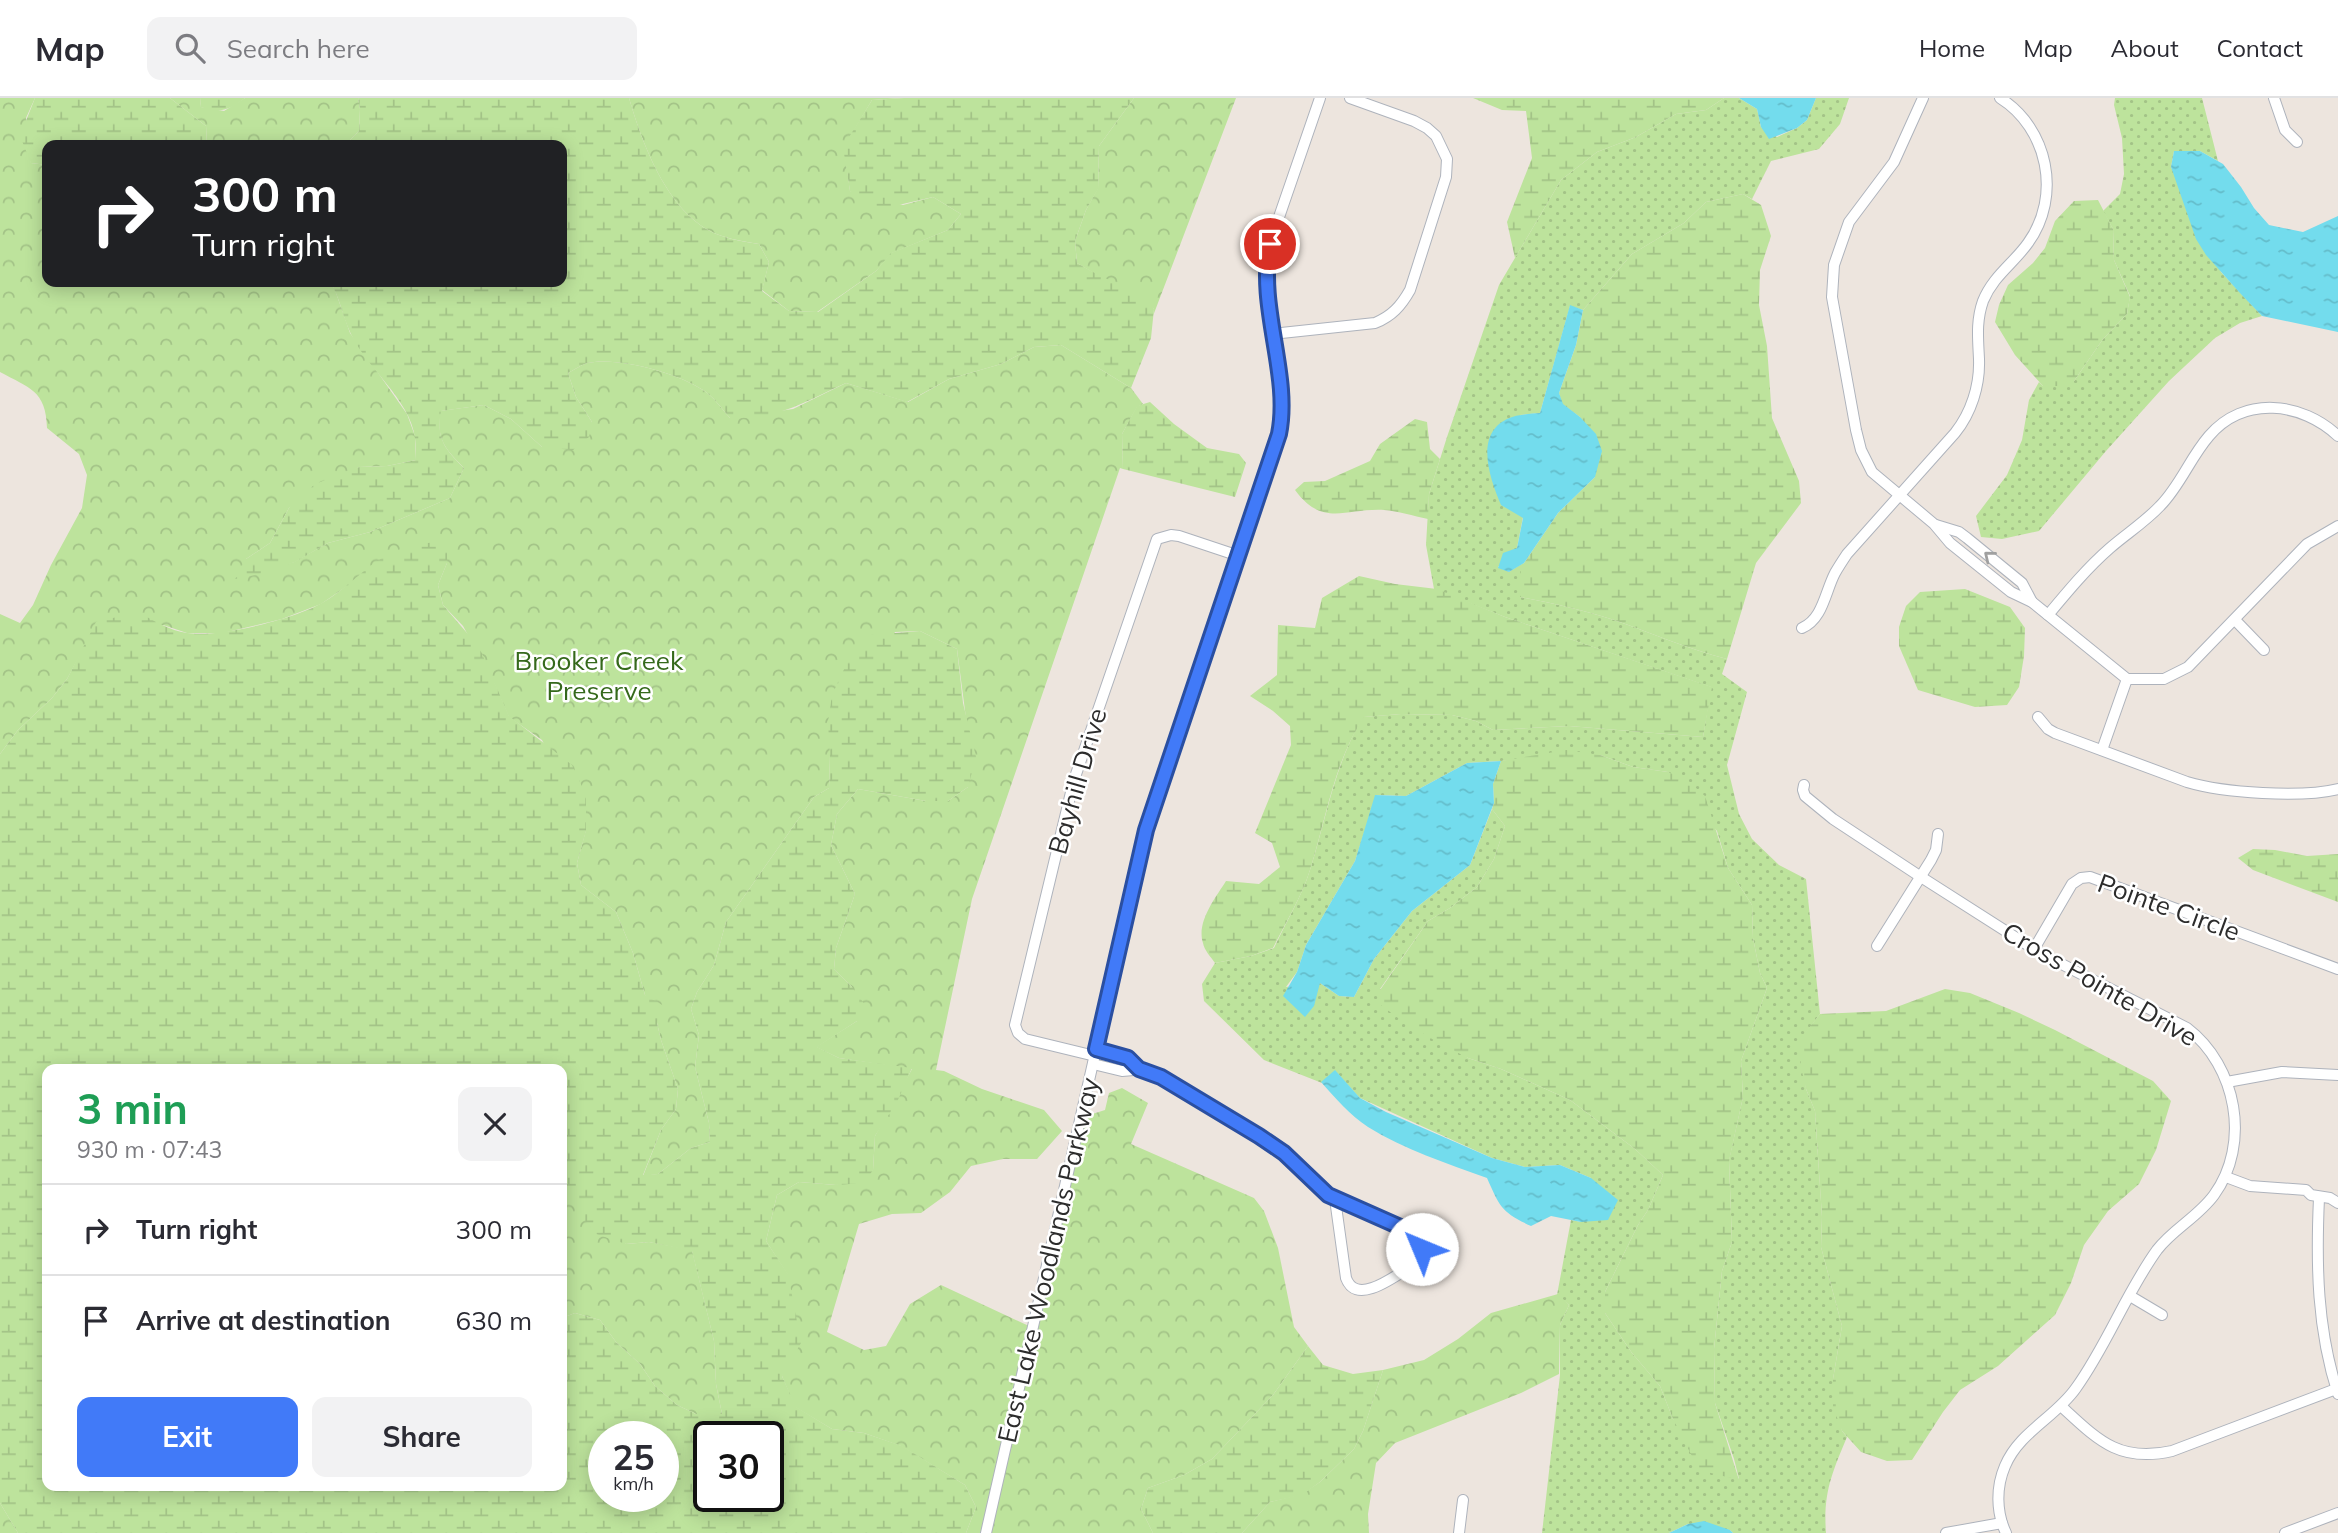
<!DOCTYPE html>
<html lang="en">
<head>
<meta charset="utf-8">
<style>
	body { margin:0; font-family:Mulish,sans-serif; background:#f2f2f3; color:#2b2b33; height:100vh; display:flex; flex-direction:column; font-size:26px; white-space:nowrap }
	* { box-sizing:border-box; margin:0 }
	p { font-size:23px; color:#7c7c81 }
	.icon { flex:none; width:38px; height:38px; fill:none; stroke:currentColor; stroke-width:2; stroke-linecap:round; stroke-linejoin:round }
	.map { position:relative; flex:1; overflow:hidden }
	.sheet { position:absolute; left:42px; top:966px; width:525px; height:427px; display:flex; flex-direction:column; background:#fff; border-radius:14px; box-shadow:0 4px 18px #0003 }
	.sheet>* { flex:none }
	.hud { position:absolute; left:42px; top:42px; width:525px; height:147px; border-radius:14px; box-shadow:0 4px 18px #0003; background:#202124; color:#fff; overflow:hidden }
	.speed { position:absolute; left:588px; top:1323px; display:flex; gap:14px; font-size:35px; font-weight:700; text-align:center }
	.speed>* { display:grid; place-content:center; width:91px; height:91px; border-radius:50%; background:#fff; box-shadow:0 4px 18px #0003; line-height:1 }
	.speed small { font-size:18px; font-weight:400 }
	.speed .limit { border:4px solid #111; border-radius:10px; background:#fff; color:#111 }
	.pin { position:absolute; display:grid; place-items:center; width:60px; height:60px; color:#fff; margin:-30px; border:4px solid #fff; border-radius:50%; box-shadow:0 2px 7px #0007 }
	.me { position:absolute; width:77px; margin:-38px; rotate:315deg; stroke-linejoin:round; filter:drop-shadow(0 0 5px #0008) }
	.turn { display:flex; align-items:center; gap:24px; height:147px; padding:0 35px; font-size:32px }
	.turn .icon { width:91px; height:91px; stroke-width:2.5 }
	.turn b { display:block; font-size:49px; line-height:60px }
	.round { display:grid; place-items:center; flex:none; width:74px; height:74px; border-radius:14px; background:#f2f2f3 }
	.summary { display:flex; align-items:center; justify-content:space-between; height:119px; padding:0 35px }
	h1 { font-size:42px; font-weight:700; line-height:52px; color:#1e9e55 }
	.primary-button { display:flex; gap:14px; margin-top:auto; padding:14px 35px }
	.primary-button a { flex:1; height:80px; border-radius:14px; background:#417af8; color:#fff; font-size:28px; font-weight:700; line-height:80px; text-align:center }
	.primary-button a+a { background:#f2f2f3; color:#2b2b33 }
	ul { padding:0; list-style:none }
	li { display:flex; align-items:center; gap:21px; height:91px; padding:0 35px; border-top:2px solid #e1e1e2 }
	li div { flex:1 }
	li b { display:block; font-size:26px }
	li em { font-style:normal }
	header { display:flex; align-items:center; gap:42px; box-sizing:border-box; height:98px; padding:0 35px; background:#fff; border-bottom:2px solid #e1e1e2 }
	header strong { font-size:33px }
	nav { display:flex; gap:38px; margin-inline-start:auto; font-size:24px }
	.search { width:490px; height:63px; background:#f2f2f3; display:flex; align-items:center; gap:18px; box-sizing:border-box; padding:0 24px; border-radius:14px; color:#7c7c81; font-size:26px }
	.map>svg:first-child { display:block }
	.grass { fill:url(#grass-dots); fill-rule:evenodd }
	.forest { fill:url(#forest-crowns) }
	.wetland { fill:url(#wetland-marsh); fill-rule:evenodd }
	.water { fill:url(#water-ripples) }
	.lines { fill:none; stroke-linecap:round; stroke-linejoin:round }
	.minor-casing { stroke:#aeb3bc; stroke-width:12 }
	.minor { stroke:#fff; stroke-width:10 }
	.oneway { stroke:#a0a0a0 }
	.route-casing { stroke:#2a4fa1; stroke-width:18 }
	.route { stroke:#417af8; stroke-width:12 }
	.labels { text-anchor:middle; dominant-baseline:central; stroke-width:5; stroke-linejoin:round; paint-order:stroke }
	.park-label { font-size:26px; fill:#35691b; stroke:#fff }
	.street-label { font-size:26px; fill:#2c2c2c; stroke:#fff }
</style>
</head>
<body>
<header>
<strong>Map</strong>
<div class="search"><svg class="icon" aria-label="search" viewBox="0 0 24 24"><circle cx="10" cy="10" r="6"/><path d="M15 15l6 6"/></svg>Search here</div>
<nav><a>Home</a><a>Map</a><a>About</a><a>Contact</a></nav>
</header>
<div class="map">
<svg width="2338" height="1435" viewBox="0 0 2338 1435">
	<defs>
		<pattern id="grass-dots" width="8" height="8" patternUnits="userSpaceOnUse" patternTransform="scale(1.75)"><rect width="8" height="8" fill="#bde39c"/><path d="M2 2h.1M6 6h.1" fill="none" stroke="#a3c387" stroke-width="1.8" stroke-linecap="round"/></pattern>
		<pattern id="forest-crowns" width="20" height="18" patternUnits="userSpaceOnUse" patternTransform="scale(1.75)"><rect width="20" height="18" fill="#bde39c"/><path d="M2 6a3 3 0 1 1 6 0M12 15a3 3 0 1 1 6 0" fill="none" stroke="#a3c387"/></pattern>
		<pattern id="wetland-marsh" width="20" height="14" patternUnits="userSpaceOnUse" patternTransform="scale(1.75)"><rect width="20" height="14" fill="#bde39c"/><path d="M1 5h8M5 5V1M11 12h8M15 12V8" fill="none" stroke="#a3c387"/></pattern>
		<pattern id="water-ripples" width="26" height="14" patternUnits="userSpaceOnUse" patternTransform="scale(1.75)"><rect width="26" height="14" fill="#73dced"/><path d="M2 4q2-2 4 0t4 0M15 11q2-2 4 0t4 0" fill="none" stroke="#64bdcb"/></pattern>
	</defs>
	<rect width="100%" height="100%" fill="#ede5de"/>
	<!-- grass -->
	<g class="grass">
		<path d="M1724,0H1739L1757,11L1761,29L1777,39L1797,30L1807,22L1816,0H1849L1840,26L1819,51L1771,63L1752,101L1743,96L1706,104L1684,125L1632,156L1583,212L1570,208L1540,315L1520,317L1523,419L1517,450L1498,469L1509,474L1520,467V499C1552,505 1583,512 1614,522C1652,535 1688,551 1727,561L1722,576L1747,594L1727,667L1739,716L1752,741L1779,767L1806,781L1820,916L1802,940L1806,991L1815,1013L1822,1119L1821,1149L1842,1228L1833,1281L1842,1333L1847,1339C1832,1375 1823,1395 1826,1435H1733L1730,1432L1688,1426L1669,1435H1542L1560,1277V1227L1569,1207L1557,1197L1571,1122L1581,1124L1591,1080L1560,1067L1525,1069L1492,1060L1360,1000L1335,973L1322,985L1264,962L1204,903L1202,886L1215,865L1251,858L1274,850C1286,824 1302,798 1310,772C1326,721 1335,665 1363,619L1401,616L1452,617L1476,623L1493,632L1569,628L1703,639L1711,589L1505,519L1434,491L1426,447L1429,396L1447,339L1499,187L1561,82L1597,54L1636,39L1676,16L1706,12ZM1600,657L1633,669L1668,674L1717,733L1728,770L1752,807L1753,840L1760,875L1767,890L1741,963L1743,999L1729,1062L1732,1144L1722,1173L1714,1251L1715,1305L1734,1361L1739,1381L1673,1321L1660,1288L1632,1255L1605,1215V1194L1638,1127L1648,1112L1663,1077L1635,1051L1570,1002L1501,971L1468,960L1380,891L1428,823L1450,810L1477,789L1494,761L1505,728L1492,711L1470,767L1412,813L1374,861L1354,899L1339,898L1320,885L1286,889L1297,874L1306,847L1355,763L1376,697L1406,698L1467,665Z"/>
		<polygon points="2115,0 2202,0 2218,63 2200,53 2174,53 2171,69 2221,174 2262,218 2240,225 2215,240 2169,283 2106,353 2039,433 2002,441 1981,439 1976,418 2007,377 2022,342 2029,302 2039,284 2043,288 2074,283 2103,241 2127,216 2130,198 2114,162 2113,131 2103,113 2120,96 2124,76 2122,40 2114,7"/>
	</g>
	<!-- forest -->
	<g class="forest">
		<path d="M0,0H35L26,20L31,65L47,67V184H330L335,192L350,235L407,316L415,338L416,362L387,368L359,369L289,410L270,445L246,461L254,476L294,464L328,445L370,434L450,400L464,370C444,349 437,343 440,313L484,307L511,321L542,349L592,324L576,299L568,275C574,272 581,267 587,265C617,258 678,275 703,292C713,298 722,311 730,320L793,311L846,285L908,304L949,281L1001,266L1034,249L1061,247L1131,290L1143,306L1137,309L1122,336L1123,371L1120,370L972,801L936,972L944,973L982,991L1044,1012L1062,1033L1037,1061H1003L971,1068L950,1094L921,1115L892,1116L859,1126L827,1234L864,1252L886,1248L910,1206L941,1187L1029,1228L981,1435H966L976,1409L965,1387L901,1348L864,1335L832,1331L795,1309L782,1278L788,1177L766,1143L777,1097L799,1084L836,1087L873,1072L875,1038L912,971L839,960L816,949L857,923L852,889L834,871L836,850L855,796L831,747L837,716L858,691L926,703H948L968,689L967,628L957,551L920,533L895,534L830,658L829,690L814,699L726,824L714,867L697,894L691,911L699,937L695,969L709,1025L710,1044L691,1050L658,1076L643,1078L661,1032L676,1011L678,991L661,942L657,925L645,897L633,855L616,814L581,787L577,765L586,732L542,642L509,619L494,585L463,528L443,507L438,487L447,465L350,486L321,506L282,521L223,535H187L163,527L80,557L67,581L52,600L18,632L0,656V516L20,525L33,507L51,467L82,410L87,377L79,356L47,330C46,292 29,290 0,274Z"/>
		<polygon points="170,0 200,0 201,9 224,13 245,0 358,0 360,11 359,33 345,47 207,47 206,28"/>
		<path d="M629,0H904L872,2L844,49L850,93L903,107L933,99L961,116L948,132L892,155L876,173L817,214L789,213L762,192L769,164L759,146C747,144 734,142 722,138C670,121 643,48 629,0Z"/>
		<polygon points="1134,0 1236,0 1153,218 1154,211 1077,165 1075,143 1086,112 1098,90 1099,48"/>
		<polygon points="1122,990 1148,1005 1131,1046 1254,1100 1264,1113 1278,1150 1294,1229 1308,1248 1273,1297 1212,1361 1184,1377 1148,1390 1141,1411 1153,1435 990,1435 1086,1018 1105,1012 1109,995"/>
		<polygon points="562,1088 626,1146 649,1144 692,1152 714,1243 716,1286 722,1316 696,1316 677,1307 655,1288 640,1266 616,1244 600,1222 575,1215 562,1220"/>
		<polygon points="1558,1196 1569,1207 1560,1227 1559,1276 1521,1295 1395,1345 1376,1365 1368,1416 1369,1435 1242,1435 1270,1404 1302,1396 1320,1384 1354,1351 1363,1333 1383,1272 1424,1262 1458,1241 1491,1215"/>
		<polygon points="0,1405 18,1435 0,1435"/>
	</g>
	<!-- wetland -->
	<g class="wetland">
		<polygon points="35,0 170,0 206,28 207,47 47,47 47,67 31,65 20,38"/>
		<path d="M200,0H245C230,12 219,16 201,9Z"/>
		<path d="M358,0H629C643,48 670,121 722,138C733,142 746,144 759,146L769,164L762,193L789,213L818,214L876,173L891,155L948,132L961,116L933,99L877,112L850,93L843,49L872,2L904,0H1134L1099,48L1098,91L1086,112L1075,143L1077,165L1100,178L1134,192L1154,211L1151,240L1131,290L1061,247L1034,249L1001,266L949,281L907,304L846,285C804,304 778,322 730,320C722,311 713,298 703,292C678,275 617,258 587,265C581,267 574,272 568,275L576,299L592,324L589,339L573,352L542,349L511,321L484,307L441,313C436,341 445,351 464,370L450,400L370,434L328,445L295,464L264,475L235,481L246,461L270,445L289,410L315,386L359,369L387,368L416,362C416,355 416,347 415,340C410,301 366,270 350,234C342,217 340,199 330,184H562V47H345L359,33L360,11Z"/>
		<polygon points="1473,0 1724,0 1706,12 1676,16 1636,39 1597,54 1561,82 1515,160 1507,124 1532,60 1526,13 1502,12"/>
		<path d="M1743,96L1761,107L1771,138L1760,172L1759,207L1767,248L1772,320L1799,383L1801,405L1756,465L1727,561C1688,551 1652,535 1614,522C1583,512 1552,505 1520,499V467L1524,465L1558,415L1595,379L1580,319L1562,306L1559,295L1576,247L1583,212L1632,156L1684,125L1706,104Z"/>
		<polygon points="2098,102 2113,131 2114,162 2130,199 2127,216 2103,241 2074,283 2068,288 2043,288 2015,257 1995,224 1999,207 2008,187 2033,165 2045,150 2055,123 2074,103"/>
		<polygon points="1150,304 1174,326 1207,350 1239,356 1246,365 1235,399 1123,371 1122,336 1137,308"/>
		<path d="M1415,321L1427,324L1430,351L1440,361L1429,396L1428,421C1413,418 1398,413 1384,412C1345,410 1323,430 1295,392L1304,384L1325,383L1370,363L1380,346Z"/>
		<path d="M439,444L447,452V465L438,487L443,507L479,549L509,618L572,667L586,697V733L577,765L581,787L616,814L633,855L645,897L664,908L657,925L661,942L678,991L676,1011L661,1032L643,1077L658,1076L691,1050L710,1044L709,1025L695,969L699,937L691,911L697,894L714,867L726,824L814,699L829,690L830,658L828,624L832,597L853,552L870,537L920,533L957,551L963,605L976,659L968,689L948,703H926L858,691L837,716L831,747L855,796L836,850L834,871L852,889L868,911L857,923L817,949L839,960L912,970L897,1004L875,1038L873,1072L864,1085L836,1087L799,1084L777,1097L766,1143L788,1176L801,1245L782,1278L796,1309L832,1331L864,1335L902,1348L965,1387L976,1409L966,1435H18L0,1405V656L18,632L52,600L67,581L96,524L138,514C153,522 170,533 187,535C219,540 294,521 322,505C345,492 365,469 387,457C402,449 422,445 439,444ZM47,971H562V1088L579,1115L596,1136L626,1146L649,1144L692,1153L714,1243L716,1286L722,1316H696L677,1307L655,1288L640,1266L616,1244L600,1222L575,1215L562,1220V1388H47ZM604,1339H663V1398H604ZM709,1339H768V1398H709Z"/>
		<path d="M1359,478L1395,486L1437,491L1505,519L1712,589L1703,639L1569,628L1493,632L1476,623L1452,617L1401,616L1364,619C1334,664 1326,721 1310,772C1302,798 1286,824 1273,850L1251,858L1215,865C1211,859 1204,852 1203,845C1196,824 1216,799 1226,783L1259,786L1280,769L1272,745L1255,735L1291,647L1290,628L1273,613L1250,598L1277,577L1278,527L1315,530L1322,500Z"/>
		<polygon points="1965,491 2010,509 2025,530 2024,558 2019,589 2007,607 1975,609 1918,592 1899,548 1899,529 1906,508 1920,494"/>
		<polygon points="1566,652 1600,657 1633,669 1668,674 1688,683 1705,698 1728,770 1752,807 1753,840 1760,875 1767,890 1741,963 1743,999 1729,1063 1732,1144 1722,1173 1714,1251 1715,1305 1739,1382 1699,1372 1673,1321 1660,1288 1632,1255 1605,1215 1605,1194 1638,1127 1648,1112 1663,1077 1635,1051 1570,1002 1501,971 1468,960 1437,944 1401,922 1378,905 1380,892 1428,823 1450,810 1477,789 1494,761 1505,728 1492,711 1494,705 1493,686 1501,663"/>
		<polygon points="2253,751 2275,752 2307,758 2338,756 2338,804 2253,772 2238,760"/>
		<polygon points="1945,891 1970,895 2019,915 2055,932 2153,983 2171,1003 2156,1052 2139,1086 2108,1113 2084,1147 2071,1185 2055,1217 1998,1268 1960,1292 1943,1314 1912,1362 1887,1363 1861,1354 1842,1333 1833,1309 1833,1281 1842,1228 1821,1149 1822,1119 1815,1013 1806,991 1800,965 1801,940 1820,916 1886,913"/>
		<polygon points="1308,1248 1323,1267 1353,1276 1383,1272 1363,1333 1354,1351 1320,1384 1302,1397 1270,1404 1242,1435 1153,1435 1141,1411 1148,1390 1184,1377 1212,1361 1273,1297"/>
	</g>
	<!-- water -->
	<g class="water">
		<polygon points="1739,0 1816,0 1807,22 1797,30 1769,41 1761,29 1757,11"/>
		<polygon points="2174,53 2200,53 2223,66 2241,89 2254,110 2269,127 2303,134 2338,118 2338,234 2262,218 2239,194 2206,157 2196,141 2171,69"/>
		<path d="M1570,207L1583,212L1576,247L1559,295L1563,306L1580,319L1596,336L1602,353L1595,379L1558,415L1524,465L1509,474L1498,470L1503,455L1517,450L1523,420L1501,407C1490,381 1474,337 1507,321C1517,316 1529,316 1540,315Z"/>
		<polygon points="1501,663 1493,686 1494,705 1470,767 1412,813 1374,861 1354,899 1339,898 1320,885 1314,908 1305,919 1283,898 1297,874 1306,847 1355,763 1375,697 1406,698 1467,665"/>
		<path d="M1335,972L1360,1000L1386,1014L1492,1060L1525,1069L1560,1067L1591,1080L1618,1102L1608,1122L1581,1124L1551,1118L1531,1128C1501,1114 1500,1109 1487,1080C1446,1065 1405,1052 1368,1029C1350,1017 1335,1000 1321,984Z"/>
		<polygon points="1704,1423 1730,1432 1733,1435 1669,1435 1688,1426"/>
	</g>
	<g class="lines">
		<defs>
			<g id="minor">
				<polyline points="1923,0 1894,64 1849,124 1834,167 1832,199 1856,332 1861,352 1872,374 1934,426 1950,445 2011,494 2032,504 2127,581 2164,581 2188,569 2307,446 2338,428"/>
				<polyline points="2274,0 2285,32 2297,44"/>
				<path d="M1272,236L1375,225C1392,218 1401,208 1410,192L1446,79L1447,61L1436,38L1427,30L1414,23L1350,0"/>
				<polyline points="1936,427 1959,434 1967,440 2022,485 2032,504"/>
				<path d="M2048,517C2068,493 2087,470 2110,450C2126,436 2145,424 2160,408C2180,388 2190,360 2209,338C2244,297 2302,304 2338,338"/>
				<polyline points="2235,522 2264,552"/>
				<path d="M1802,530C1823,521 1825,494 1835,475C1839,468 1843,462 1847,456L1955,335C1971,315 1980,288 1979,261C1978,240 1976,223 1983,203C1993,178 2014,165 2028,145C2062,98 2048,30 2000,0"/>
				<path d="M2038,619L2048,631L2055,635L2187,684C2224,695 2301,700 2338,691"/>
				<polyline points="2102,652 2127,581"/>
				<path d="M1804,687L1803,692L1805,698L1833,721L1921,779L2040,855L2187,930C2237,968 2251,1046 2214,1097C2198,1119 2173,1131 2157,1152C2126,1195 2107,1247 2076,1290C2056,1319 2019,1334 2005,1368C1996,1389 1996,1414 2006,1435"/>
				<polyline points="1877,848 1931,762 1936,752 1938,736"/>
				<polyline points="2034,851 2072,786 2081,780 2090,779 2338,871"/>
				<polyline points="1096,952 1128,960 1139,970"/>
				<polyline points="1095,958 1025,941 1018,935 1015,927 1074,682 1157,441 1171,437 1179,438 1239,458"/>
				<polyline points="1093,966 1122,973 1145,971 1161,979 1284,1055 1321,1091 1335,1101"/>
				<polyline points="2227,984 2282,974 2338,977"/>
				<polyline points="2226,1079 2250,1088 2306,1092 2311,1097 2330,1100 2338,1105"/>
				<path d="M2319,1100C2316,1167 2317,1231 2338,1296"/>
				<path d="M1335,1101L1416,1136C1423,1146 1423,1155 1416,1165C1399,1175 1357,1210 1346,1180Z"/>
				<polyline points="2130,1198 2162,1217"/>
				<path d="M2061,1308C2098,1342 2119,1365 2172,1353L2336,1291"/>
				<polyline points="986,1435 1146,732 1280,336 1283,313 1268,195 1267,162 1278,122 1320,0"/>
				<polyline points="1459,1435 1463,1402"/>
				<polyline points="1946,1435 2002,1425"/>
				<polyline points="2285,1435 2338,1415"/>
			</g>
		</defs>
		<!-- minor casing -->
		<use href="#minor" class="minor-casing"/>
		<!-- minor -->
		<use href="#minor" class="minor"/>
	</g>
	<!-- one-way arrows -->
	<defs><path id="oneway-chevron" d="M-2-3.5L2.5 0L-2 3.5" fill="none" stroke-width="1.6" stroke-linecap="round" stroke-linejoin="round" transform="scale(1.75)"/></defs>
	<use class="oneway" href="#oneway-chevron" transform="translate(1989 458) rotate(-141)"/>
	<g class="lines">
		<defs>
			<path id="route" d="M1270,146C1257,209 1291,276 1279,336L1146,732L1096,951L1128,960L1139,971L1161,979L1259,1038L1284,1055L1328,1097L1416,1136L1420,1143L1422,1151"/>
		</defs>
		<!-- route casing -->
		<use href="#route" class="route-casing"/>
		<!-- route -->
		<use href="#route" class="route"/>
	</g>
	<g class="labels">
		<!-- park labels -->
		<g class="park-label">
			<text x="599" y="562">Brooker Creek<tspan x="599" dy="30">Preserve</tspan></text>
		</g>
		<!-- street labels -->
		<g class="street-label">
			<text transform="translate(1077 683) rotate(-74)">Bayhill Drive</text>
			<text transform="translate(2169 809) rotate(20)">Pointe Circle</text>
			<text transform="translate(2100 886) rotate(30)">Cross Pointe Drive</text>
			<text transform="translate(1048 1162) rotate(-77)">East Lake Woodlands Parkway</text>
		</g>
	</g>
</svg>
<div class="speed"><div>25<small>km/h</small></div><div class="limit">30</div></div>
<div class="pin" style="left:1270px;top:146px;background:#d93025"><svg class="icon" aria-label="arrive" viewBox="0 0 24 24"><path d="M6 21V4h12l-3 4 3 4H6"/></svg></div>
<svg class="me" style="left:1422px;top:1151px" viewBox="-20 -20 40 40"><circle r="19" fill="#fff"/><path d="M0-13L10 11 0 6-10 11z" fill="#417af8"/></svg>
<div class="hud">
<div class="turn"><svg class="icon" aria-label="right" viewBox="0 0 24 24"><path d="M7 20v-9h11M14 6l5 5-5 5"/></svg><div><b>300 m</b>Turn right</div></div>
</div>
<section class="sheet">
<div class="summary"><div><h1>3 min</h1><p>930 m · 07:43</p></div><a class="round"><svg class="icon" aria-label="close" viewBox="0 0 24 24"><path d="M6 6l12 12M18 6L6 18"/></svg></a></div>
<ul>
<li><svg class="icon" aria-label="right" viewBox="0 0 24 24"><path d="M7 20v-9h11M14 6l5 5-5 5"/></svg><div><b>Turn right</b></div><em>300 m</em></li>
<li><svg class="icon" aria-label="arrive" viewBox="0 0 24 24"><path d="M6 21V4h12l-3 4 3 4H6"/></svg><div><b>Arrive at destination</b></div><em>630 m</em></li>
</ul>
<div class="primary-button"><a>Exit</a><a>Share</a></div>
</section>
</div>
</body>
</html>
